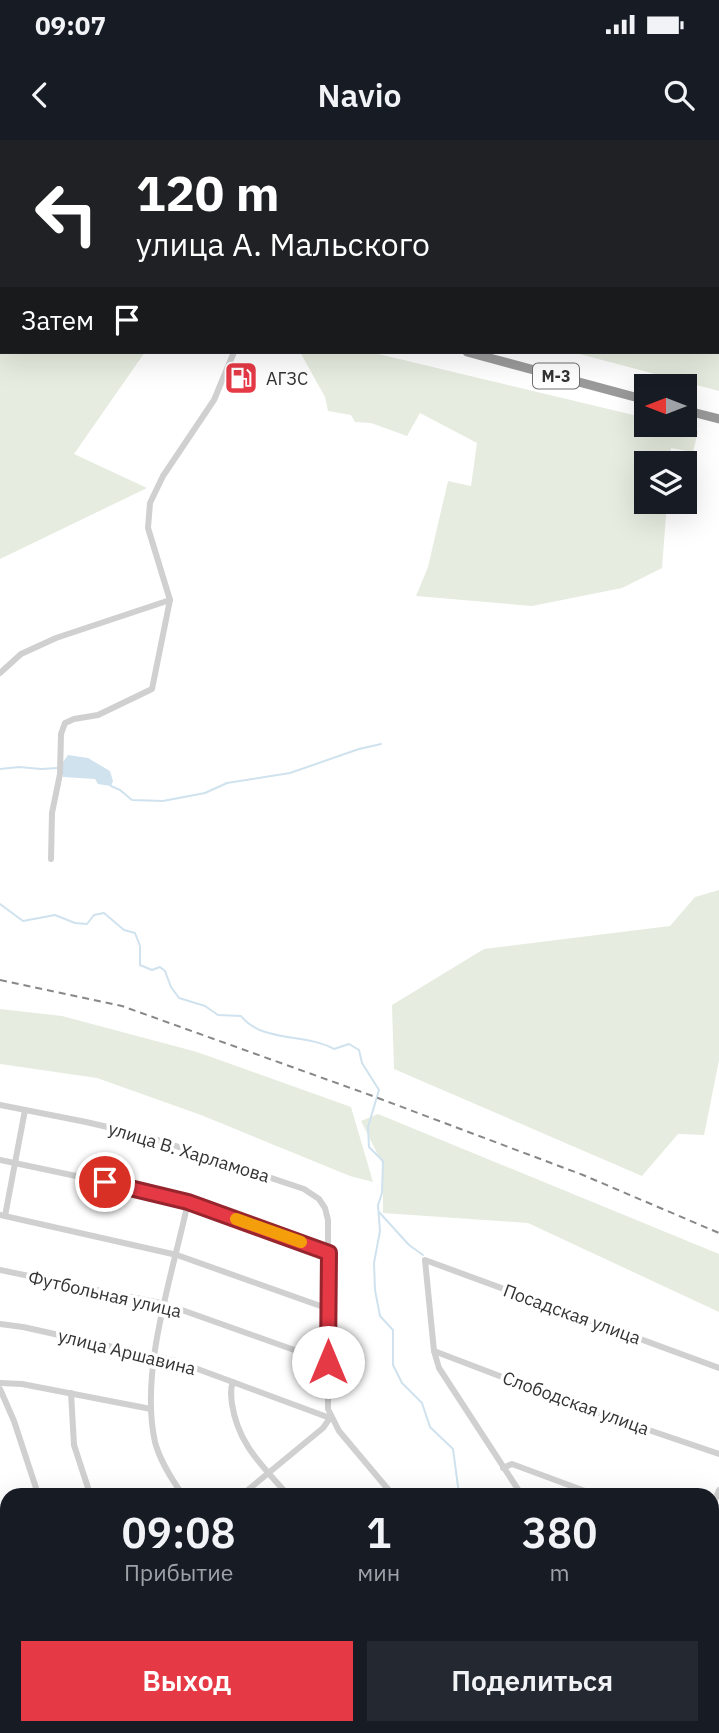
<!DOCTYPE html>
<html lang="ru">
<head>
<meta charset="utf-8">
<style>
	body { margin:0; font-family:"IBM Plex Sans",sans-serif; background:#242831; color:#f1f3f6; height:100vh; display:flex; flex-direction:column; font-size:26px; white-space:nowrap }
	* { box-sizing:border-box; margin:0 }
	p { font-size:23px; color:#9ea1a6 }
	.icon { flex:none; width:38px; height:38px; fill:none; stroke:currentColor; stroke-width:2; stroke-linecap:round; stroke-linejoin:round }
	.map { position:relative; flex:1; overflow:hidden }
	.side { position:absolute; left:0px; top:1348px; width:719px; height:247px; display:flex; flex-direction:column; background:#171b24; border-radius:21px 21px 0 0; box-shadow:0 7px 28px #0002 }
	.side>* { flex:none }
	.hud { position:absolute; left:0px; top:0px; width:719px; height:214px; box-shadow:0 7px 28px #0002; background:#202124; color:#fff; overflow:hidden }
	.needle { width:46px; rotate:270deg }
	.fabs { position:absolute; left:634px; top:234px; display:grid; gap:14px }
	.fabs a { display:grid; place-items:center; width:63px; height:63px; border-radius:0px; background:#171b24; box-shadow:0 7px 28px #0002; font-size:35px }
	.pin { position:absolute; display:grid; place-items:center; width:60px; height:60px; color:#fff; margin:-30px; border:4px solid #fff; border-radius:50%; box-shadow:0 2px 7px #0007 }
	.me { position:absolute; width:77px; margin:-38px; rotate:0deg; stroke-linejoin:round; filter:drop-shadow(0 0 5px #0008) }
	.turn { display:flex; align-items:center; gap:24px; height:147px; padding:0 21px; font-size:32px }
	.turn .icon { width:91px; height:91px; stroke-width:2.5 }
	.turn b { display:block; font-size:49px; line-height:60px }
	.then { display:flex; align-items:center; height:66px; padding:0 21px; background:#0003; gap:14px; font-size:26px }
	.eta { display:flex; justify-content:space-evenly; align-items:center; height:119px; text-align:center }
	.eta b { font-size:42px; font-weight:600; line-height:49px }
	.primary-button { display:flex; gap:14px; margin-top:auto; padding:14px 21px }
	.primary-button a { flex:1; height:80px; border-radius:0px; background:#e63946; color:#fff; font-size:28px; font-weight:600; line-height:80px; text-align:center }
	.primary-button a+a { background:#242831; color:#f1f3f6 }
	.status { display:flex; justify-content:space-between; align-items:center; height:49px; padding:0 35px; background:#171b24; direction:ltr }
	.status svg { height:19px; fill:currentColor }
	header { display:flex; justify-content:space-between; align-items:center; height:91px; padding:0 21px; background:#171b24; font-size:32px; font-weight:600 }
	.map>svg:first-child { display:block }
	.green { fill:#e6ecdf }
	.water { fill:#cfe2ee }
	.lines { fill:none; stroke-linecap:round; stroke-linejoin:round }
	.stream { stroke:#cfe2ee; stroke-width:2 }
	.minor { stroke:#d0d0d0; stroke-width:6 }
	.highway { stroke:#9a9a9a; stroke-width:9 }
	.rail { stroke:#888; stroke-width:2; stroke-dasharray:7 5; stroke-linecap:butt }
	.route-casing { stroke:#96252e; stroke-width:18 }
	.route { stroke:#e63946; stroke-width:12 }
	.slow { stroke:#f59e0b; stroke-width:12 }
	.labels { text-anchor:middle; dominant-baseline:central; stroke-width:7; stroke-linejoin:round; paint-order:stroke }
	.shield { fill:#fff; stroke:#707070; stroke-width:2 }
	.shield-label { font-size:16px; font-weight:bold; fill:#333 }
	.poi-label { font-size:18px; fill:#333; stroke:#fff; text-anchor:start }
	.street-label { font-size:18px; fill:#333; stroke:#fff }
</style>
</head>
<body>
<div class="status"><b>09:07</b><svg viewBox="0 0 49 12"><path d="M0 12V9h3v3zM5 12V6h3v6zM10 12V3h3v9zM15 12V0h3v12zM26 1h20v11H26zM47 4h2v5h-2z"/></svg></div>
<header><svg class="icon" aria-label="back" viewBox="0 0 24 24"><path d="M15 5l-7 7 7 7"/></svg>Navio<svg class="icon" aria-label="search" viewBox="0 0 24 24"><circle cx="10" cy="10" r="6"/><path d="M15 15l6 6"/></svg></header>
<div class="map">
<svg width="719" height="1593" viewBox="0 0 719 1593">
	<rect width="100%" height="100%" fill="#fff"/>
	<!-- green -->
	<g class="green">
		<polygon points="509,0 719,0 719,251 572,212 718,212 718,2"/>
		<polygon points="0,103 2,212 145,212 74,314 147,348 0,419"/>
		<polygon points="300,212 370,212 646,278 646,285 675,285 698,291 693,312 671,308 669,324 646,324 646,362 667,362 662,428 622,448 532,466 416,456 428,427 448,341 471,346 477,303 420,273 407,296 371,283 355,282 351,275 328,271 325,257"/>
		<polygon points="719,750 719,920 704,995 678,994 642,1036 394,929 392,865 484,809 670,786 695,757"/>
		<polygon points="0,869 62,876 197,912 351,967 373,1042 350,1036 201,975 97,938 0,924"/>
		<polygon points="378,974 719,1114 719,1172 528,1083 383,1073 383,1025 361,981"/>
	</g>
	<!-- water -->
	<polygon class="water" points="68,615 88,618 110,631 113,641 111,646 98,644 95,639 63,637 63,622"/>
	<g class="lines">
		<!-- stream -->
		<g class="stream">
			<polyline points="0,629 19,627 41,629 58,628"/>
			<polyline points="111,646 120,650 132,660 163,661 205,653 227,643 290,633 359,609 381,604"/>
			<path d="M0,764L23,781L55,775L75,783L87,784L94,775L104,773L124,790L135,793L140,806V825L152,830L160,827L165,831L171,847L179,858L205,866L218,875L241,876C262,903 306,893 334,909L349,904L359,910L362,923L379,950L368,987L369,1007L383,1021L382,1053L378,1065L380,1091L374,1123L375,1150L380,1176L393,1190V1225L402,1243L422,1263L430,1287L453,1309L459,1354"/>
			<polyline points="379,1072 409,1105 423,1115"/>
		</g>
		<!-- minor -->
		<g class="minor">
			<polyline points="296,2 297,0"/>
			<polyline points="0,533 21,514 56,498 170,460"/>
			<polyline points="51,719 52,673 60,634 61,594 65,583 74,579 98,575 152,549 170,460 148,388 150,363 163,336 214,260 234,212"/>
			<polyline points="0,965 86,982 146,996 304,1049 319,1059 325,1068 328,1080 328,1269 339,1291 392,1354"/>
			<polyline points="0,1020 166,1055 329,1113"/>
			<polyline points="0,1075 177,1115 329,1169"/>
			<polyline points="5,1076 25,970"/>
			<polyline points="0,1130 165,1164 328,1222"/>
			<polyline points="0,1184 23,1187 176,1221 330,1278"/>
			<polyline points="434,1211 581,1267 719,1314"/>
			<path d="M233,1242C230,1249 231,1256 232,1264C238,1304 262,1325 287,1354"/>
			<polyline points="0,1243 22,1244 151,1269"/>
			<polyline points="0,1249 14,1281 38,1354"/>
			<polyline points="71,1253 74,1305 90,1354"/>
			<polyline points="503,1328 512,1324 593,1354"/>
			<path d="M182,1354C171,1338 160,1321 155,1302C139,1231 173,1133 188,1062"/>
			<polyline points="243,1354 323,1288 330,1278"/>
			<polyline points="521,1354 439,1228 434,1211 425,1120 719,1228"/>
			<polyline points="712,1368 719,1350"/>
			<polyline points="712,1399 719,1402"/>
			<polyline points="712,1487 719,1491"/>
			<polyline points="712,1578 719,1582"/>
			<polyline points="68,1587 71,1593"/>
			<polyline points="138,1587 143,1593"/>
			<polyline points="273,1587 278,1593"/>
			<polyline points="378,1587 383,1593"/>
			<polyline points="484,1587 489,1593"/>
			<polyline points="588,1587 593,1593"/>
			<polyline points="225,1593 232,1587"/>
			<polyline points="598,1593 605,1587"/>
		</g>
		<!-- highway -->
		<g class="highway">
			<polyline points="0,89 2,89"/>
			<polyline points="467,212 646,260"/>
			<polyline points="684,270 719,279"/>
		</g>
		<!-- rail -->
		<polyline class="rail" points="0,840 122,866 370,955 583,1035 719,1093"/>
	</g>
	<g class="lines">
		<defs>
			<polyline id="route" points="105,1042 188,1062 329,1113 328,1222"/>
		</defs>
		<!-- route casing -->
		<use href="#route" class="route-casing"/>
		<!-- route -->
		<use href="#route" class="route"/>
		<!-- slow -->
		<polyline class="slow" points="236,1079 301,1102"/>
	</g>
	<!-- icons -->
	<defs>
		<symbol id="fuel-square" viewBox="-11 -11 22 22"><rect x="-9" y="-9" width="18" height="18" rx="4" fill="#e63946" stroke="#fff"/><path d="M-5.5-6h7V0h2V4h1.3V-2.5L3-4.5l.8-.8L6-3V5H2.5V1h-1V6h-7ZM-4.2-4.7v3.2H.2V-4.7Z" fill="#fff"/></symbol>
	</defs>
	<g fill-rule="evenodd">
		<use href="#fuel-square" x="222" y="219" width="38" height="38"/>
	</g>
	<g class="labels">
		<!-- shield labels -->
		<rect class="shield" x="533" y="223.5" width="46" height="25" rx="5"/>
		<g class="shield-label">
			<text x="556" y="236">М-3</text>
		</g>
		<!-- poi labels -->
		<g class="poi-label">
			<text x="266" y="238">АГЗС</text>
		</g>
		<!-- street labels -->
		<g class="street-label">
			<text transform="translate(189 1012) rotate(17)">улица В. Харламова</text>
			<text transform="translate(105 1154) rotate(13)">Футбольная улица</text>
			<text transform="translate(572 1174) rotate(20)">Посадская улица</text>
			<text transform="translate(127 1212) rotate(14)">улица Аршавина</text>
			<text transform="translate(576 1263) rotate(20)">Слободская улица</text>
		</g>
	</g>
</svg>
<div class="fabs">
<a><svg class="needle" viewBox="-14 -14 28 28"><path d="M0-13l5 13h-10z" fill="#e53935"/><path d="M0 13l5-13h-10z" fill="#9ea1a6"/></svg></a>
<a><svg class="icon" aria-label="layers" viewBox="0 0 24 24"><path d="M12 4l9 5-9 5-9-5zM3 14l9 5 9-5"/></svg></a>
</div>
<div class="pin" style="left:105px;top:1042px;background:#d93025"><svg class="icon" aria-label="arrive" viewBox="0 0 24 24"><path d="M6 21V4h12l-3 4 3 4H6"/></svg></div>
<svg class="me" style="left:328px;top:1222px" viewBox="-20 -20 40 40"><circle r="19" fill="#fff"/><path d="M0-13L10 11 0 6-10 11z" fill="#e63946"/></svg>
<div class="hud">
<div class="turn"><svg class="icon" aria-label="left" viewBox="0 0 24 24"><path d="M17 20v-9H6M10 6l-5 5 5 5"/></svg><div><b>120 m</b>улица А. Мальского</div></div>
<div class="then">Затем<svg class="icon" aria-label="arrive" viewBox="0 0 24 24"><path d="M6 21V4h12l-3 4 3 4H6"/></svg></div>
</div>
<section class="side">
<div class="eta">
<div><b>09:08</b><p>Прибытие</p></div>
<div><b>1</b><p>мин</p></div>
<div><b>380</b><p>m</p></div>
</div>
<div class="primary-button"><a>Выход</a><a>Поделиться</a></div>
</section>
</div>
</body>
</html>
